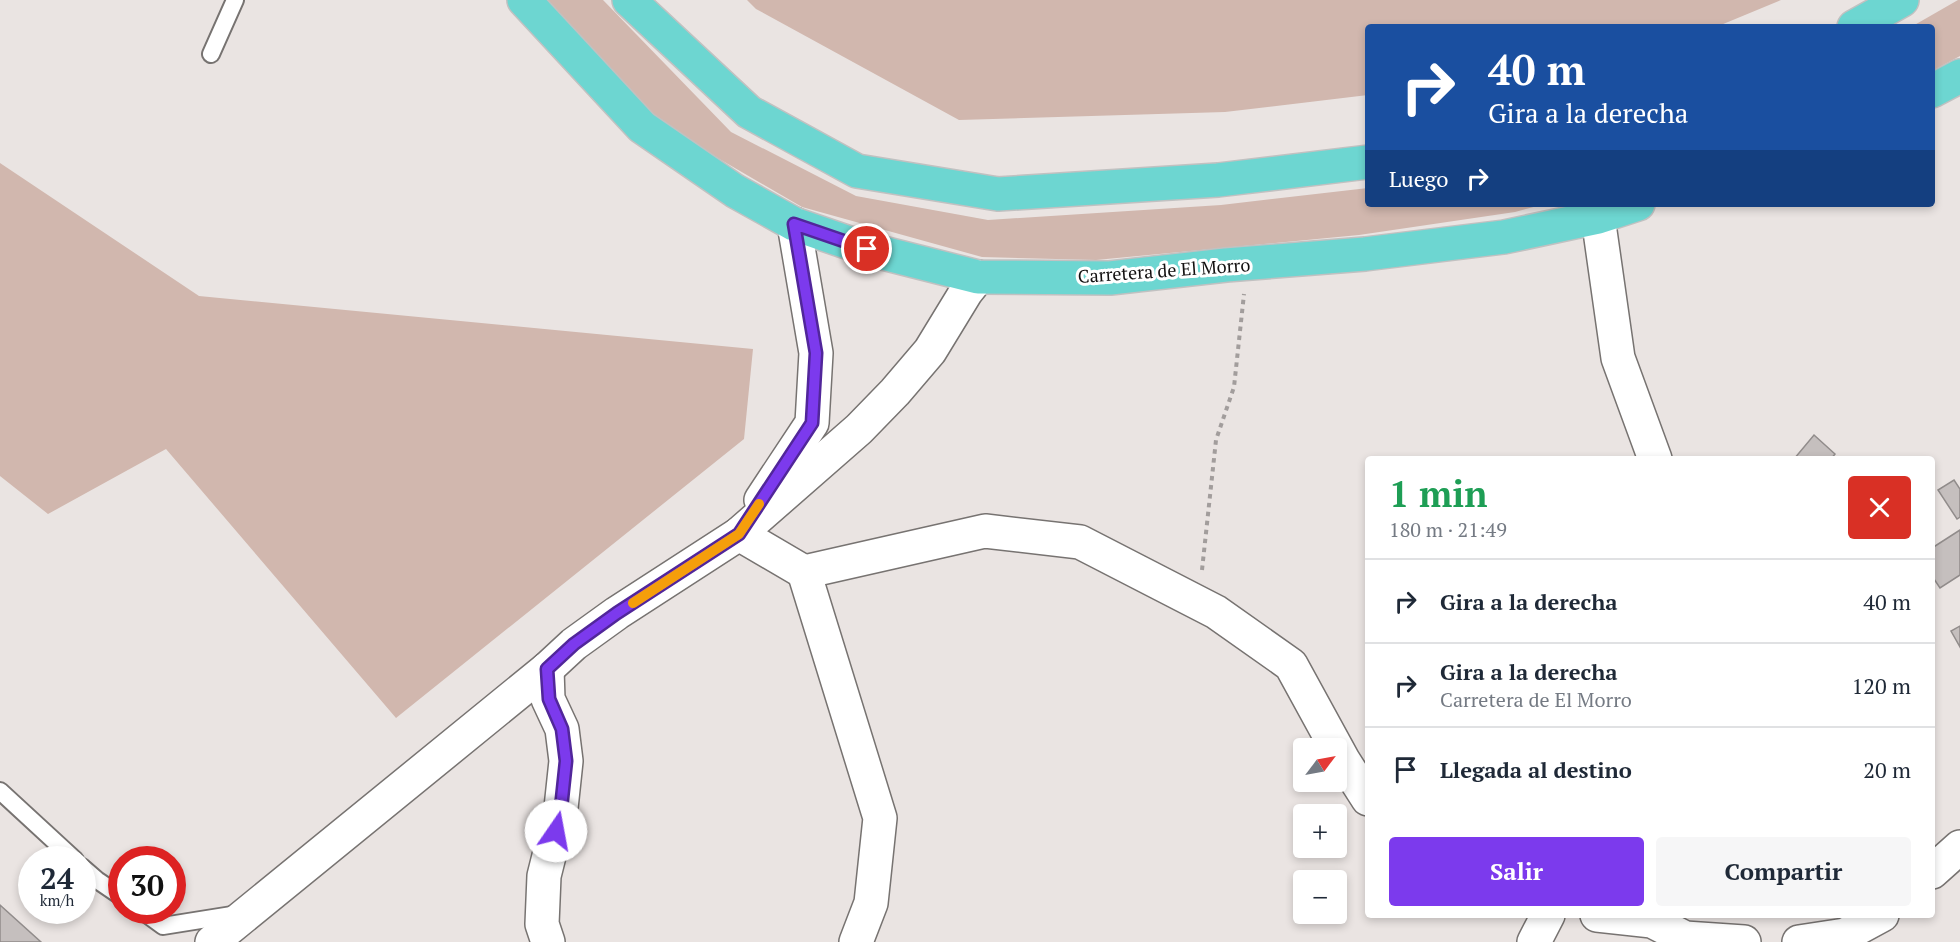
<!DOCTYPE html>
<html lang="es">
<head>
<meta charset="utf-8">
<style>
	body { margin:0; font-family:"PT Serif",serif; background:#f6f6f7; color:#1f2937; height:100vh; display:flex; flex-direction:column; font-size:22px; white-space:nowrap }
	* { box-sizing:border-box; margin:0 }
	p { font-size:20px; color:#747a83 }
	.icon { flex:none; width:33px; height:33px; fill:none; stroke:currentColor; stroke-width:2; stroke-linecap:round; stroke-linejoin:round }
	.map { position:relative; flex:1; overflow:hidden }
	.panel { position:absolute; left:1365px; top:456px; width:570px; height:462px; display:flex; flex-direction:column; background:#fff; border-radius:6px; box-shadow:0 3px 9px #0003 }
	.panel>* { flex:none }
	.top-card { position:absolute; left:1365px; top:24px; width:570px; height:183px; border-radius:6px; box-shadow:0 3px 9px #0003; background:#1a4fa0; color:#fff; overflow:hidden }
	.needle { width:39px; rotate:58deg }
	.controls { position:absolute; left:1293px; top:738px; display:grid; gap:12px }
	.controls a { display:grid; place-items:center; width:54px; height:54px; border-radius:6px; background:#fff; box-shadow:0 3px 9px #0003; font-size:30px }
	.speed { position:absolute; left:18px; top:846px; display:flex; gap:12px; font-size:30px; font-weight:700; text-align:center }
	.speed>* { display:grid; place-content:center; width:78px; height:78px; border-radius:50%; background:#fff; box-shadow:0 3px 9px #0003; line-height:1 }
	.speed small { font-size:15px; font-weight:400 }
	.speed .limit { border:9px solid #d22; background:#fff; color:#111 }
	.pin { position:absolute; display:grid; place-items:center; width:51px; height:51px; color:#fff; margin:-26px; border:3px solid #fff; border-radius:50%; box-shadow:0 2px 6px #0007 }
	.me { position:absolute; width:66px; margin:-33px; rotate:12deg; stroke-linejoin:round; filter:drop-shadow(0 0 4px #0008) }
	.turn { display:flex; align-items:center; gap:21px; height:126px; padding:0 24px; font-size:27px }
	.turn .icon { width:78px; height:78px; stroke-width:2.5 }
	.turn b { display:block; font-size:42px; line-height:51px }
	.then { display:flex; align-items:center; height:57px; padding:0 24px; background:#0003; gap:12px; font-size:22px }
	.round { display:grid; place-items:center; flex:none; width:63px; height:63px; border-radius:6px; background:#f6f6f7 }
	.overview { display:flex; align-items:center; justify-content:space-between; height:102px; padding:0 24px }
	h1 { font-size:36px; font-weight:700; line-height:45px; color:#1e9e55 }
	.primary-button { display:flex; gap:12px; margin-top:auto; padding:12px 24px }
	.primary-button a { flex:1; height:69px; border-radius:6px; background:#7c3aed; color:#fff; font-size:24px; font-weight:700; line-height:69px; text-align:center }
	.primary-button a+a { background:#f6f6f7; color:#1f2937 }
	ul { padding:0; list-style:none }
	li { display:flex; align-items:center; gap:18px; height:84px; padding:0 24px; border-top:2px solid #e0e1e3 }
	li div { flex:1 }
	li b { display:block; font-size:22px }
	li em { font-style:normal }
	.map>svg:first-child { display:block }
	.green { fill:#d1b7ae }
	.building { fill:#c5bfbe; stroke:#918c8b; stroke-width:1.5 }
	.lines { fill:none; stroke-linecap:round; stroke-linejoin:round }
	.lane-casing { stroke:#777371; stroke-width:20 }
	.street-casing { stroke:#777371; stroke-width:36 }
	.primary-casing { stroke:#c1c1c1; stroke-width:36 }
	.path { stroke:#a29d9c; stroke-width:4; stroke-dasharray:4.5 4.5; stroke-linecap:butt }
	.lane { stroke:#fff; stroke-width:16 }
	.street { stroke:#fff; stroke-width:33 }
	.primary { stroke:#6dd6d1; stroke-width:33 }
	.route-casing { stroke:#51269a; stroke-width:15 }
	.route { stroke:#7c3aed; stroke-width:10 }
	.slow { stroke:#f59e0b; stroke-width:10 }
	.labels { text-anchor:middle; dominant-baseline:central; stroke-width:6; stroke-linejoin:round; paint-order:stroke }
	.street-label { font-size:18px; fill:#121010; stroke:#fff }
</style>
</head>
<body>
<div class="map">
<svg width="1960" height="942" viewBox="0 0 1960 942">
	<rect width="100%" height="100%" fill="#eae4e2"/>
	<!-- green -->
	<g class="green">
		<polygon points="541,0 603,0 731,132 856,196 988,220 1221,205 1368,188 1368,204 1545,204 1515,212 1359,235 1096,260 982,257 802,207 649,118"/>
		<polygon points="747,0 1781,0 1716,27 1368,27 1368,95 1225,112 959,120 756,9"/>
		<polygon points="1958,0 1960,0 1960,56 1932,71 1932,27 1911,27"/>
		<polygon points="0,163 199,296 753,349 744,439 396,718 166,449 48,514 0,476"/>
	</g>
	<!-- building -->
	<g class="building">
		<polygon points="1814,435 1835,454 1831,459 1794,459"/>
		<polygon points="1954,480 1960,489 1960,517 1957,519 1938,490"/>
		<polygon points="1960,530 1960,575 1940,588 1932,576 1932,548"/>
		<polygon points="1960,626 1960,647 1951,631"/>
		<polygon points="0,905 41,942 0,942"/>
	</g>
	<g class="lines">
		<defs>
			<g id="lane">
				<polyline points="211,54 235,0"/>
				<polyline points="0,791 75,860"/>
				<polyline points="82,867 97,880 122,897"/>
				<polyline points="141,910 163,926 238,914"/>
			</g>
			<g id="street">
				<polyline points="1598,217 1618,358 1655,459"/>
				<polyline points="761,500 812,423 816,353 794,224"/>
				<polyline points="739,534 804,572 985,531 1080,542 1216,612 1291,665 1343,760 1368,799"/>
				<polyline points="804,572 880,818 871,903 856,942"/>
				<polyline points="547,669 548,699 562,729 566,761 561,808 544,876 542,924 548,942"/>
				<polyline points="1932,872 1960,847"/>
				<polyline points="1597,915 1652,921 1685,938 1744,942"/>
				<polyline points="212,942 547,669 574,644 617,613 739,534 859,429 895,392 930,351 966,292 978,277"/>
				<polyline points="1534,942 1548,915"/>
				<polyline points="1799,942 1845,935 1882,915"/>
			</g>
			<g id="primary">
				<polyline points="524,0 642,127 735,191 794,224 867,249 978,277 1110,278 1226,265 1365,254 1504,237 1598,217 1638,204"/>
				<polyline points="629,0 749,112 857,171 998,194 1218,180 1368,162"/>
				<polyline points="1854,27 1902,0"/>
				<polyline points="1932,91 1960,76"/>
			</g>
		</defs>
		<!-- lane casing -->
		<use href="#lane" class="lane-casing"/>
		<!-- street casing -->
		<use href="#street" class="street-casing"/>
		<!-- primary casing -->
		<use href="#primary" class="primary-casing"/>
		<!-- path -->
		<polyline class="path" points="1202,570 1216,440 1234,387 1244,294"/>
		<!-- lane -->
		<use href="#lane" class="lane"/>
		<!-- street -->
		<use href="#street" class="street"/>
		<!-- primary -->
		<use href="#primary" class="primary"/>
	</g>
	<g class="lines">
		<defs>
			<polyline id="route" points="556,831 561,808 566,761 562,729 549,699 547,669 574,644 617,613 739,534 812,423 816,353 794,224 867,249"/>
		</defs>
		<!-- route casing -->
		<use href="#route" class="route-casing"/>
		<!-- route -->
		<use href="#route" class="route"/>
		<!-- slow -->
		<polyline class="slow" points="633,603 739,534 759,504"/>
	</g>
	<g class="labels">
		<!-- street labels -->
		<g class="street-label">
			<text transform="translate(1164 270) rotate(-4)">Carretera de El Morro</text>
		</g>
	</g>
</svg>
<div class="controls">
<a><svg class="needle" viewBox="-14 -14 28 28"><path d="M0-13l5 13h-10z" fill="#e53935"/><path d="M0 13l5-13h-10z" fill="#747a83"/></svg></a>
<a>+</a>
<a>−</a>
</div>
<div class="speed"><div>24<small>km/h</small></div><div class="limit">30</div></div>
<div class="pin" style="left:867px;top:249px;background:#d93025"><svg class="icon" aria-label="arrive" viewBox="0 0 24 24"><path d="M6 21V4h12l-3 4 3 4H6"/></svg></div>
<svg class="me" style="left:556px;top:831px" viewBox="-20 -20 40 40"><circle r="19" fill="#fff"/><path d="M0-13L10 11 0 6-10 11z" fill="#7c3aed"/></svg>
<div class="top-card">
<div class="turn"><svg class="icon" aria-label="right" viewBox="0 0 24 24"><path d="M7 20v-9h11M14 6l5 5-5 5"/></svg><div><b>40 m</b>Gira a la derecha</div></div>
<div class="then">Luego<svg class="icon" aria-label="right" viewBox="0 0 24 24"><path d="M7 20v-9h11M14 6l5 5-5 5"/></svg></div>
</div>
<section class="panel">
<div class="overview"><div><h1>1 min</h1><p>180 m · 21:49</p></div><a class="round" style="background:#d93025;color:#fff"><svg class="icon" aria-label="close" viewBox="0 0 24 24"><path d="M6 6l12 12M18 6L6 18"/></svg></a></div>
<ul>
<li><svg class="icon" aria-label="right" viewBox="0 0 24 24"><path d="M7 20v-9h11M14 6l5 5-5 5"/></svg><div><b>Gira a la derecha</b></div><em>40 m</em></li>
<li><svg class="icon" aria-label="right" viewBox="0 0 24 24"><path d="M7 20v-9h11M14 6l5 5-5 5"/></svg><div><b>Gira a la derecha</b><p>Carretera de El Morro</p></div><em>120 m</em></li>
<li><svg class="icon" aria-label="arrive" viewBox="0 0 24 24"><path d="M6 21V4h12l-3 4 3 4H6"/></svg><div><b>Llegada al destino</b></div><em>20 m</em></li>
</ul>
<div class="primary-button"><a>Salir</a><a>Compartir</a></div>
</section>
</div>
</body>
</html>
